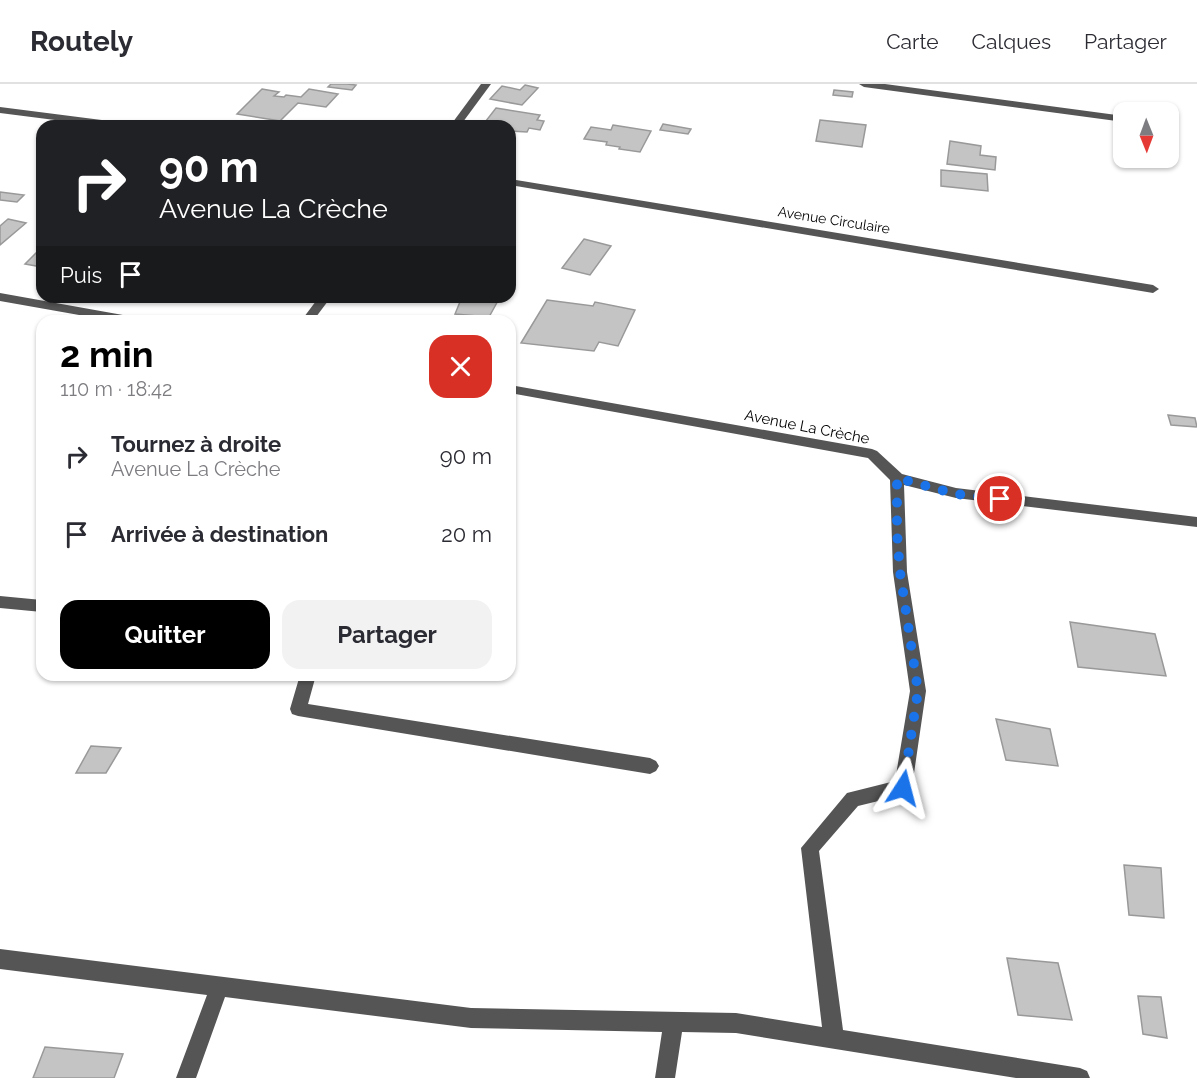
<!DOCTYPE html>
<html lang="fr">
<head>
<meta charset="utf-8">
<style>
	body { margin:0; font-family:Raleway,sans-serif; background:#f2f2f3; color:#2b2b33; height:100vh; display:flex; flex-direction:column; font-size:22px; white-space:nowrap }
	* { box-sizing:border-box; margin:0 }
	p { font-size:20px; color:#7c7c81 }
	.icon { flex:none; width:33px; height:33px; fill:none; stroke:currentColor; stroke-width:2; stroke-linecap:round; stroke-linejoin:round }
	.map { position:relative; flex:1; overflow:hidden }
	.panel { position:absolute; left:36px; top:231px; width:480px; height:366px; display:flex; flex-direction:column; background:#fff; border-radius:18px; box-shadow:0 2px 4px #0004 }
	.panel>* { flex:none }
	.banner { position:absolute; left:36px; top:36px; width:480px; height:183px; border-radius:18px; box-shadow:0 2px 4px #0004; background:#202124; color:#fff; overflow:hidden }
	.needle { width:39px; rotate:179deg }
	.buttons { position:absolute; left:1113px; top:18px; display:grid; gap:12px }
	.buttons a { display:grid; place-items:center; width:66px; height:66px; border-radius:12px; background:#fff; box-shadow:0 2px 4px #0004; font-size:30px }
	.pin { position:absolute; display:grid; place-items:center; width:51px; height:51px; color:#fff; margin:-26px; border:3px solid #fff; border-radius:50%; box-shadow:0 2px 6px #0007 }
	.me { position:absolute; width:66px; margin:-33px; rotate:9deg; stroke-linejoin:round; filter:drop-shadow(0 0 4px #0008) }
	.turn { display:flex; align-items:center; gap:21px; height:126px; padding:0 24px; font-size:27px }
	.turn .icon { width:78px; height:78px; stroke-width:2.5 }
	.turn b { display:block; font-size:42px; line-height:51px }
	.then { display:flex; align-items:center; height:57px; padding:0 24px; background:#0003; gap:12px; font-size:22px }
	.round { display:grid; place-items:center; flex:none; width:63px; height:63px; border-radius:18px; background:#f2f2f3 }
	.overview { display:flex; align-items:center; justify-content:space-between; height:102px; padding:0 24px }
	h1 { font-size:36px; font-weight:700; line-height:45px; color:#000 }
	.action { display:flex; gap:12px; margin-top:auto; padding:12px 24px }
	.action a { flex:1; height:69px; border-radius:18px; background:#000; color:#fff; font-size:24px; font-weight:700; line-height:69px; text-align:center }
	.action a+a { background:#f2f2f3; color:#2b2b33 }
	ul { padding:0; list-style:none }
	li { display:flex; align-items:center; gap:18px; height:78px; padding:0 24px }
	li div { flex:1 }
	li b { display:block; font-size:22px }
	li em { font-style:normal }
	header { display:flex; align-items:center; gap:36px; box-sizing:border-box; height:84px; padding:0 30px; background:#fff; border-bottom:2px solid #e1e1e2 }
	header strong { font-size:28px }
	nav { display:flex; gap:33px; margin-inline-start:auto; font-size:21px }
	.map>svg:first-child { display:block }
	.building { fill:#c4c4c4; stroke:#999; stroke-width:1.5 }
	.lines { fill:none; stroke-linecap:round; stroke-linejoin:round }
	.minor { fill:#555; fill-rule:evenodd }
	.route { stroke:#1a73e8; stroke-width:10; stroke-dasharray:0 18 }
	.labels { text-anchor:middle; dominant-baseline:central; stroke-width:4.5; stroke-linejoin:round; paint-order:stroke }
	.far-street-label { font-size:14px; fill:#000; stroke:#fff }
	.street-label { font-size:15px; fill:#000; stroke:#fff }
</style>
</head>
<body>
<header>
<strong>Routely</strong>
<nav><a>Carte</a><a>Calques</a><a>Partager</a></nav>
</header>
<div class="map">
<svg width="1197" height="994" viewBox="0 0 1197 994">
	<rect width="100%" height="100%" fill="#fff"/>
	<!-- building -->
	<g class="building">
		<polygon points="331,0 347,0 356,1 352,6 328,3"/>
		<polygon points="525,1 538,4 522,21 490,15 502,2 520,6"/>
		<polygon points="262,5 279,8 274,12 284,13 286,11 301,13 309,5 338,10 326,23 298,19 280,37 237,30"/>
		<polygon points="834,6 853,8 852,13 833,11"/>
		<polygon points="496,24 540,31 537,36 544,37 540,46 529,44 527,48 510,47 510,42 482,42"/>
		<polygon points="820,36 866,41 862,63 816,57"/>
		<polygon points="663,40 691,45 688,50 660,46"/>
		<polygon points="613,41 651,47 640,68 619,65 620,63 606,61 607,58 584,55 591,43 611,46"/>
		<polygon points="950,57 981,62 980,71 996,73 995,86 947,80"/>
		<polygon points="941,86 987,90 988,107 941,102"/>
		<polygon points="0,108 24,111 17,118 0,116"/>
		<polygon points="8,135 26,139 0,161 0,142"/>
		<polygon points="584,155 611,162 590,191 562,184"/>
		<polygon points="42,163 42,183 25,180"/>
		<polygon points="462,213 500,213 489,233 455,230"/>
		<polygon points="547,216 593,222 595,218 635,226 618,262 599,258 594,267 521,259"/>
		<polygon points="1168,331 1195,334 1197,343 1171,341"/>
		<polygon points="1070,538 1155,550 1166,592 1078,583"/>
		<polygon points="996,635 1050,645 1058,682 1006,676"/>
		<polygon points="91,662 121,664 106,689 76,689"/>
		<polygon points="1124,781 1161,784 1164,834 1129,831"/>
		<polygon points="1007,874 1058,879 1072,936 1018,931"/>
		<polygon points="1138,912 1161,913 1167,954 1143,950"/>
		<polygon points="45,963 123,970 114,994 33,994"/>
	</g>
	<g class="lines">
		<!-- minor -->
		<g class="minor">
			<polygon points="481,0 491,0 460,42 450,42"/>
			<polygon points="859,0 885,0 1124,32 1124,38 864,3"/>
			<polygon points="0,23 125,39 130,42 102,42 0,29"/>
			<polygon points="510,95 1153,201 1159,205 1153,209 510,101"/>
			<polygon points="0,209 134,233 140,237 113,237 0,217"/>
			<polygon points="319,213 331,213 313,237 301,237"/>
			<polygon points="510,301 872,365 877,367 902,390 956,404 1197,433 1197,443 956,414 904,401 907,488 926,607 912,703 909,708 903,711 858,722 819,767 843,946 1080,984 1087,987 1090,994 1016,994 736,949 682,948 675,994 655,994 662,948 471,944 225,913 196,994 176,994 207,911 0,885 0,865 471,924 736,929 822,943 801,764 847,709 895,697 910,607 893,488 890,396 868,374 510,309"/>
			<polygon points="0,512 42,516 42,528 0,524"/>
			<polygon points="300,591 316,591 308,620 650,674 656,677 659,682 656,687 650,690 298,632 292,630 290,625"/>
		</g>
	</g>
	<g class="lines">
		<!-- route -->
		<polyline class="route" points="903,704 918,607 900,488 897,449 897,394 956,410 1000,415"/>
	</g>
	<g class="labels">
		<!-- far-street labels -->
		<g class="far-street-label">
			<text transform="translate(834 136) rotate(9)">Avenue Circulaire</text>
		</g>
		<!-- street labels -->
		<g class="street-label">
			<text transform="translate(807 343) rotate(11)">Avenue La Crèche</text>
		</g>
	</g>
</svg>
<div class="buttons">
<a><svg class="needle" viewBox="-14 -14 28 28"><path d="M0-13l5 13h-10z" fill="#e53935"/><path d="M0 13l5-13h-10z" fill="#7c7c81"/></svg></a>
</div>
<div class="pin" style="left:1000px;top:415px;background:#d93025"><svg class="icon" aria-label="arrive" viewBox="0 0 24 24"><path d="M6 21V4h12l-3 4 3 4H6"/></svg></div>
<svg class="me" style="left:903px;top:704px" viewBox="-20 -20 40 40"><path d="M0-17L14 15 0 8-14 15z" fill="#1a73e8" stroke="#fff" stroke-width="4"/></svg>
<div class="banner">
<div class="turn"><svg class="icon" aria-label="right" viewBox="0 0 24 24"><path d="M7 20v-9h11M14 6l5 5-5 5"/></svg><div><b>90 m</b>Avenue La Crèche</div></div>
<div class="then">Puis<svg class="icon" aria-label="arrive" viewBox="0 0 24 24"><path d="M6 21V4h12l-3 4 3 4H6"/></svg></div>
</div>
<section class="panel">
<div class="overview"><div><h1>2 min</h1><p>110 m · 18:42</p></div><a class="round" style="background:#d93025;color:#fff"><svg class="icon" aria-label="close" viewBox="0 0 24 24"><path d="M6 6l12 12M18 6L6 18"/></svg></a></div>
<ul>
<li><svg class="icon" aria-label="right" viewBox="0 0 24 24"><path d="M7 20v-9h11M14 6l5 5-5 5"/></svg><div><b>Tournez à droite</b><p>Avenue La Crèche</p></div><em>90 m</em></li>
<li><svg class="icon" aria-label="arrive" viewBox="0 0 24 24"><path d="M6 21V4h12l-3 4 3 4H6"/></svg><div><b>Arrivée à destination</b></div><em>20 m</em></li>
</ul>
<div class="action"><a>Quitter</a><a>Partager</a></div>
</section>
</div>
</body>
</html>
